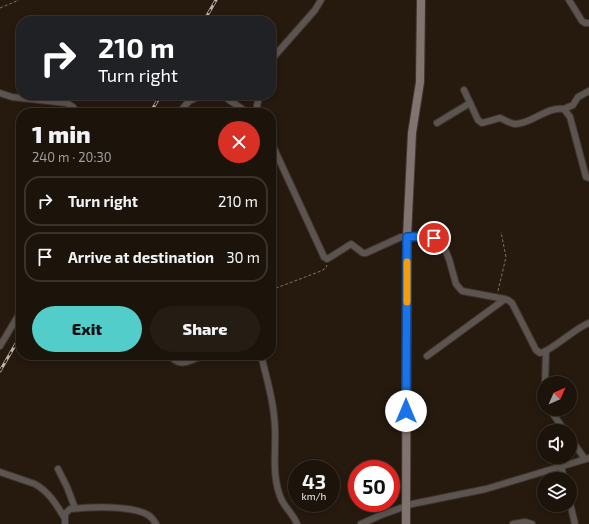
<!DOCTYPE html>
<html lang="en">
<head>
<meta charset="utf-8">
<style>
	body { margin:0; font-family:"Exo 2",sans-serif; background:#251d14; color:#f1f3f6; height:100vh; display:flex; flex-direction:column; font-size:15px; white-space:nowrap }
	* { box-sizing:border-box; margin:0 }
	p { font-size:13px; color:#a09e9d }
	.icon { flex:none; width:22px; height:22px; fill:none; stroke:currentColor; stroke-width:2; stroke-linecap:round; stroke-linejoin:round }
	.map { position:relative; flex:1; overflow:hidden }
	.side { position:absolute; left:16px; top:108px; width:260px; height:252px; display:flex; flex-direction:column; background:#1c140b; border-radius:16px; box-shadow:0 2px 6px #0003,0 0 0 1px #3a332c }
	.side>* { flex:none }
	.hud { position:absolute; left:16px; top:16px; width:260px; height:84px; border-radius:16px; box-shadow:0 2px 6px #0003,0 0 0 1px #3a332c; background:#202124; color:#fff; overflow:hidden }
	.needle { width:26px; rotate:45deg }
	.fabs { position:absolute; left:537px; top:376px; display:grid; gap:8px }
	.fabs a { display:grid; place-items:center; width:40px; height:40px; border-radius:50%; background:#1c140b; box-shadow:0 2px 6px #0003,0 0 0 1px #3a332c; font-size:20px }
	.speed { position:absolute; left:288px; top:460px; display:flex; gap:8px; font-size:20px; font-weight:700; text-align:center }
	.speed>* { display:grid; place-content:center; width:52px; height:52px; border-radius:50%; background:#1c140b; box-shadow:0 2px 6px #0003,0 0 0 1px #3a332c; line-height:1 }
	.speed small { font-size:10px; font-weight:400 }
	.speed .limit { border:6px solid #d22; background:#fff; color:#111 }
	.pin { position:absolute; display:grid; place-items:center; width:34px; height:34px; color:#fff; margin:-17px; border:2px solid #fff; border-radius:50%; box-shadow:0 1px 4px #0007 }
	.me { position:absolute; width:44px; margin:-22px; rotate:0deg; stroke-linejoin:round; filter:drop-shadow(0 0 3px #0008) }
	.turn { display:flex; align-items:center; gap:14px; height:84px; padding:0 16px; font-size:18px }
	.turn .icon { width:52px; height:52px; stroke-width:2.5 }
	.turn b { display:block; font-size:28px; line-height:34px }
	.round { display:grid; place-items:center; flex:none; width:42px; height:42px; border-radius:21px; background:#251d14 }
	.head { display:flex; align-items:center; justify-content:space-between; height:68px; padding:0 16px }
	h1 { font-size:24px; font-weight:800; line-height:30px }
	.primary-button { display:flex; gap:8px; margin-top:auto; padding:8px 16px }
	.primary-button a { flex:1; height:46px; border-radius:24px; background:#53cdc9; color:#111; font-size:16px; font-weight:800; line-height:46px; text-align:center }
	.primary-button a+a { background:#251d14; color:#f1f3f6 }
	ul { padding:0; list-style:none }
	li { display:flex; align-items:center; gap:12px; height:50px; margin:0 8px 6px; padding:0 8px; border:2px solid #3a332c; border-radius:16px }
	li div { flex:1 }
	li b { display:block; font-size:15px }
	li em { font-style:normal }
	.map>svg:first-child { display:block }
	.lines { fill:none; stroke-linecap:round; stroke-linejoin:round }
	.minor-casing { stroke:#41352b; stroke-width:8 }
	.secondary-casing { stroke:#41352b; stroke-width:10 }
	.path { stroke:#7b7168; stroke-width:1; stroke-dasharray:3 2; stroke-linecap:butt }
	.minor { stroke:#5c5451; stroke-width:6 }
	.secondary { stroke:#81736f; stroke-width:8 }
	.rail-casing { stroke:#bcb3ab; stroke-width:3 }
	.rail { stroke:#1c1107; stroke-width:1.5; stroke-dasharray:4.5; stroke-linecap:butt }
	.route-casing { stroke:#114b97; stroke-width:10 }
	.route { stroke:#1a73e8; stroke-width:7 }
	.slow { stroke:#f59e0b; stroke-width:7 }
</style>
</head>
<body>
<div class="map">
<svg width="589" height="524" viewBox="0 0 589 524">
	<rect width="100%" height="100%" fill="#261a0f"/>
	<g class="lines">
		<defs>
			<g id="minor">
				<polyline points="569,0 582,21 585,23 589,23"/>
				<polyline points="271,60 315,10 321,0"/>
				<path d="M464,90L478,120L482,123L500,118C505,120 509,123 515,124C532,124 547,106 564,109L570,117L586,177L589,178"/>
				<polyline points="0,93 12,97 67,103 73,107 77,113"/>
				<polyline points="222,95 248,113"/>
				<polyline points="564,109 573,105 578,97 589,91"/>
				<polyline points="179,113 189,101 202,95"/>
				<polyline points="258,113 257,105 260,95"/>
				<polyline points="437,123 470,103"/>
				<polyline points="271,142 324,257 327,259 329,258 351,244 363,253 366,253 401,237 426,236 434,238 439,242 444,247 449,259 456,284 462,291 505,299"/>
				<polyline points="0,346 21,311"/>
				<path d="M170,355C179,369 191,360 204,355"/>
				<path d="M261,355C267,379 274,403 275,428C276,449 272,472 279,493C283,508 292,511 297,524"/>
				<path d="M427,356L505,299L508,300L512,303L536,350L540,353C550,352 575,328 589,323"/>
				<polyline points="545,383 546,351"/>
				<polyline points="550,409 553,414 565,431"/>
				<polyline points="570,438 585,459"/>
				<polyline points="561,466 564,479"/>
				<polyline points="58,469 67,487 75,508"/>
				<path d="M0,472L35,484C49,492 56,504 64,517"/>
				<polyline points="570,503 575,524"/>
				<path d="M65,524V514L70,509C89,507 132,505 148,515C152,517 154,521 156,524"/>
				<polyline points="361,524 381,515 412,504 486,489 589,458"/>
				<polyline points="513,524 525,522 532,524"/>
			</g>
			<polyline id="secondary" points="406,524 407,237 412,133 420,82 421,0"/>
		</defs>
		<!-- minor casing -->
		<use href="#minor" class="minor-casing"/>
		<!-- secondary casing -->
		<use href="#secondary" class="secondary-casing"/>
		<!-- path -->
		<g class="path">
			<polyline points="0,8 19,0"/>
			<polyline points="271,290 321,271 326,268 327,265"/>
			<polyline points="498,291 506,257 501,232"/>
		</g>
		<!-- minor -->
		<use href="#minor" class="minor"/>
		<!-- secondary -->
		<use href="#secondary" class="secondary"/>
		<defs>
			<g id="rail">
				<polyline points="204,21 216,0"/>
				<polyline points="150,113 161,95"/>
				<polyline points="0,371 21,335"/>
			</g>
		</defs>
		<!-- rail casing -->
		<use href="#rail" class="rail-casing"/>
		<!-- rail -->
		<use href="#rail" class="rail"/>
	</g>
	<g class="lines">
		<defs>
			<polyline id="route" points="406,411 407,237 426,236 434,238"/>
		</defs>
		<!-- route casing -->
		<use href="#route" class="route-casing"/>
		<!-- route -->
		<use href="#route" class="route"/>
		<!-- slow -->
		<polyline class="slow" points="407,302 407,262"/>
	</g>
</svg>
<div class="fabs">
<a><svg class="needle" viewBox="-14 -14 28 28"><path d="M0-13l5 13h-10z" fill="#e53935"/><path d="M0 13l5-13h-10z" fill="#a09e9d"/></svg></a>
<a><svg class="icon" aria-label="sound" viewBox="0 0 24 24"><path d="M4 9h4l5-4v14l-5-4H4zM17 9q2 3 0 6"/></svg></a>
<a><svg class="icon" aria-label="layers" viewBox="0 0 24 24"><path d="M12 4l9 5-9 5-9-5zM3 14l9 5 9-5"/></svg></a>
</div>
<div class="speed"><div>43<small>km/h</small></div><div class="limit">50</div></div>
<div class="pin" style="left:434px;top:238px;background:#d93025"><svg class="icon" aria-label="arrive" viewBox="0 0 24 24"><path d="M6 21V4h12l-3 4 3 4H6"/></svg></div>
<svg class="me" style="left:406px;top:411px" viewBox="-20 -20 40 40"><circle r="19" fill="#fff"/><path d="M0-13L10 11 0 6-10 11z" fill="#1a73e8"/></svg>
<div class="hud">
<div class="turn"><svg class="icon" aria-label="right" viewBox="0 0 24 24"><path d="M7 20v-9h11M14 6l5 5-5 5"/></svg><div><b>210 m</b>Turn right</div></div>
</div>
<section class="side">
<div class="head"><div><h1>1 min</h1><p>240 m · 20:30</p></div><a class="round" style="background:#d93025;color:#fff"><svg class="icon" aria-label="close" viewBox="0 0 24 24"><path d="M6 6l12 12M18 6L6 18"/></svg></a></div>
<ul>
<li><svg class="icon" aria-label="right" viewBox="0 0 24 24"><path d="M7 20v-9h11M14 6l5 5-5 5"/></svg><div><b>Turn right</b></div><em>210 m</em></li>
<li><svg class="icon" aria-label="arrive" viewBox="0 0 24 24"><path d="M6 21V4h12l-3 4 3 4H6"/></svg><div><b>Arrive at destination</b></div><em>30 m</em></li>
</ul>
<div class="primary-button"><a>Exit</a><a>Share</a></div>
</section>
</div>
</body>
</html>
